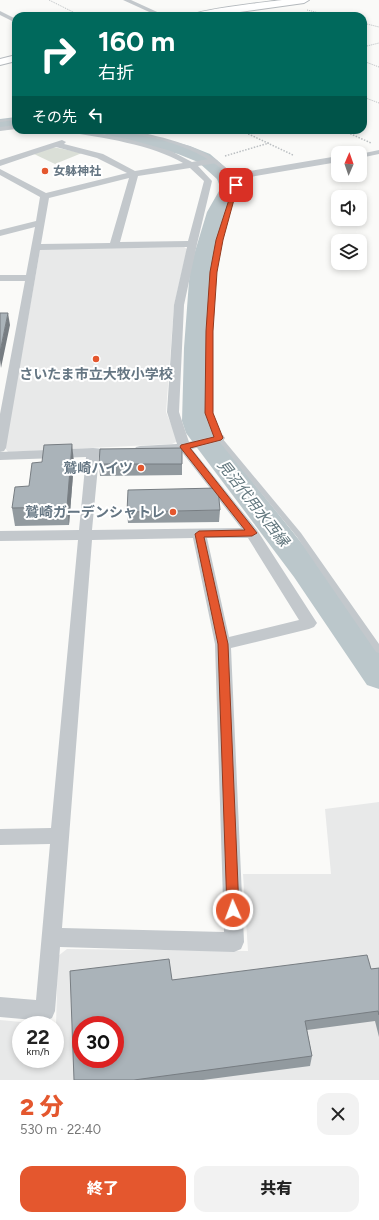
<!DOCTYPE html>
<html lang="ja">
<head>
<meta charset="utf-8">
<style>
	body { margin:0; font-family:Figtree,"Noto Sans JP",sans-serif; background:#f2f2f2; color:#222; height:100vh; display:flex; flex-direction:column; font-size:15px; white-space:nowrap }
	* { box-sizing:border-box; margin:0 }
	p { font-size:13px; color:#767676 }
	.icon { flex:none; width:22px; height:22px; fill:none; stroke:currentColor; stroke-width:2; stroke-linecap:round; stroke-linejoin:round }
	.map { position:relative; height:1080px; overflow:hidden }
	.sheet { display:flex; flex-direction:column; background:#fff; flex:1 }
	.sheet>* { flex:none }
	.hud { position:absolute; left:12px; top:12px; width:355px; height:122px; border-radius:12px; box-shadow:0 2px 6px #0003; background:#00695c; color:#fff; overflow:hidden }
	.needle { width:26px; rotate:2deg }
	.controls { position:absolute; left:331px; top:146px; display:grid; gap:8px }
	.controls a { display:grid; place-items:center; width:36px; height:36px; border-radius:8px; background:#fff; box-shadow:0 2px 6px #0003; font-size:20px }
	.speed { position:absolute; left:12px; top:1016px; display:flex; gap:8px; font-size:20px; font-weight:700; text-align:center }
	.speed>* { display:grid; place-content:center; width:52px; height:52px; border-radius:50%; background:#fff; box-shadow:0 2px 6px #0003; line-height:1 }
	.speed small { font-size:10px; font-weight:400 }
	.speed .limit { border:6px solid #d22; background:#fff; color:#111 }
	.pin { position:absolute; display:grid; place-items:center; width:34px; height:34px; color:#fff; margin:-17px; border-radius:8px; box-shadow:0 2px 6px #0006 }
	.me { position:absolute; width:44px; margin:-22px; rotate:358deg; stroke-linejoin:round; filter:drop-shadow(0 0 3px #0008) }
	.turn { display:flex; align-items:center; gap:14px; height:84px; padding:0 20px; font-size:18px }
	.turn .icon { width:52px; height:52px; stroke-width:2.5 }
	.turn b { display:block; font-size:28px; line-height:34px }
	.then { display:flex; align-items:center; height:38px; padding:0 20px; background:#0003; gap:8px; font-size:15px }
	.round { display:grid; place-items:center; flex:none; width:42px; height:42px; border-radius:12px; background:#f2f2f2 }
	.head { display:flex; align-items:center; justify-content:space-between; height:68px; padding:0 20px }
	h1 { font-size:24px; font-weight:800; line-height:30px; color:#e4572e }
	.cta { display:flex; gap:8px; margin-top:auto; padding:8px 20px }
	.cta a { flex:1; height:46px; border-radius:12px; background:#e4572e; color:#fff; font-size:16px; font-weight:800; line-height:46px; text-align:center }
	.cta a+a { background:#f2f2f2; color:#222 }
	.map>svg:first-child { display:block }
	.built { fill:#e8e9e9; fill-rule:evenodd }
	.green { fill:#dadfd7 }
	.lines { fill:none; stroke-linecap:round; stroke-linejoin:round }
	.river { fill:#bbc7cb; fill-rule:evenodd }
	.highway-casing { stroke:#b4b9bd; stroke-width:2 }
	.path-far1 { stroke:#bbbfc2; stroke-width:1; stroke-dasharray:1 1; stroke-linecap:butt }
	.path { stroke:#bbbfc2; stroke-width:1.5; stroke-dasharray:1.5 1.5; stroke-linecap:butt }
	.lane { fill:#c3c8cc; fill-rule:evenodd }
	.street { fill:#c3c8cc; fill-rule:evenodd }
	.highway { fill:#fff; fill-rule:evenodd }
	.wall { fill:#929a9f }
	.shaded-wall { fill:#777d82 }
	.building { fill:#aab3b9; stroke:#777d82; fill-rule:evenodd }
	.route { fill:#e4572e; stroke:#94391e }
	.poi-dot { fill:#e4572e; stroke:#fff; stroke-width:1.5 }
	.labels { text-anchor:middle; dominant-baseline:central; stroke-width:4; stroke-linejoin:round; paint-order:stroke }
	.far-poi-label { font-size:12px; font-weight:bold; fill:#657683; stroke:#fff; text-anchor:start }
	.poi-label { font-size:14px; font-weight:bold; fill:#657683; stroke:#fff; text-anchor:end }
	.water-label { font-size:15px; font-style:italic; fill:#60757c; stroke:#fff }
</style>
</head>
<body>
<div class="map">
<svg width="379" height="1080" viewBox="0 0 379 1080">
	<rect width="100%" height="100%" fill="#fafaf8"/>
	<!-- built -->
	<g class="built">
		<polygon points="184,247 187,249 174,306 166,412 178,441 172,444 8,452 5,448 40,250 44,249"/>
		<path d="M379,802V1080H0V1020L53,1025H21V1059H55L58,956L67,949L248,951L243,874H331L325,809ZM81,1025H115V1059H81Z"/>
	</g>
	<!-- green -->
	<polygon class="green" points="53,147 82,153 55,164 34,154"/>
	<g class="lines">
		<!-- river -->
		<g class="river">
			<polygon points="16,117 16,127 0,129 0,119"/>
			<polygon points="100,130 128,130 190,146 210,154 232,173 237,184 237,191 227,212 212,268 208,348 208,421 212,431 316,561 379,650 379,689 367,685 294,577 186,433 182,421 184,348 190,268 207,212 219,191 219,184 217,179 198,162 178,154 102,134"/>
		</g>
		<defs>
			<g id="highway">
				<path d="M282,0H309L304,3L211,16H190C197,9 268,2 282,0Z"/>
				<polygon points="16,55 16,61 0,65 0,59"/>
			</g>
		</defs>
		<!-- highway casing -->
		<use href="#highway" class="highway-casing"/>
		<!-- path-far1 -->
		<g class="path-far1">
			<polyline points="49,0 81,16"/>
			<polyline points="307,10 332,16"/>
			<polyline points="363,23 379,27"/>
			<polyline points="363,47 379,43"/>
			<polyline points="363,61 379,67"/>
			<polyline points="363,97 379,103"/>
		</g>
		<!-- path -->
		<g class="path">
			<polyline points="240,130 293,155"/>
			<polyline points="342,130 371,143"/>
			<polyline points="225,156 269,143"/>
		</g>
		<!-- lane -->
		<g class="lane">
			<polygon points="16,118 16,120 0,122 0,120"/>
			<path d="M124,130H131C164,138 205,145 230,172C233,176 237,180 238,185L222,240L216,272L212,331V413L222,438L301,533L379,644V653L376,652L297,537L217,439L206,413V331L210,272L218,240L234,185C232,178 224,171 218,166C199,152 177,144 154,138C144,136 132,134 124,130Z"/>
		</g>
		<!-- street -->
		<g class="street">
			<polygon points="123,0 131,0 166,16 158,16"/>
			<polygon points="0,11 16,19 16,23 0,15"/>
			<polygon points="16,125 16,129 0,131 0,127"/>
			<path d="M62,130H84L132,140L171,151L192,162L214,158L218,161L217,163L198,166L212,181L197,244L184,305L179,412L189,442L219,434L223,435L225,438L223,441L192,449L257,530L317,623L314,627L309,629L231,648L244,942L241,949L234,952L60,947L55,1011L52,1018L45,1021L0,1017V997L36,1000L50,844L0,845V829L51,828L78,540L0,541V531L79,530L86,457L0,460V452L93,448L105,449L107,452L105,455L99,456L92,530L241,528L181,451L140,454L136,453L134,450L136,447L140,446L177,444L167,412L174,305L187,247L40,250L6,448L4,451L0,452V414L25,281H0V275H26L35,227L0,236V230L36,221L40,197L0,175V169L46,193L127,173L97,158L56,147L0,166V160L62,140L66,142L64,144L103,154L135,171L183,163C153,145 101,137 66,132ZM190,168L204,181L188,241L120,242L138,176ZM129,178L110,243L41,244L49,198ZM193,538L215,644L224,932L62,928L92,540ZM207,538H248L299,620L229,637Z"/>
			<polygon points="379,150 379,154 360,158 360,154"/>
			<polygon points="338,156 338,162 232,180 228,177 232,174"/>
		</g>
		<!-- highway -->
		<use href="#highway" class="highway"/>
	</g>
	<!-- wall -->
	<g class="wall">
		<polygon points="182,448 182,475 100,476 99,464"/>
		<polygon points="74,462 69,525 15,526 12,508"/>
		<polygon points="220,510 219,522 128,523 127,512"/>
		<polygon points="379,968 379,1037 375,1021 307,1030 312,1056 310,1066 203,1080 74,1080 172,980 371,969"/>
	</g>
	<!-- shaded-wall -->
	<g class="shaded-wall">
		<polygon points="8,313 10,325 1,368 0,360 0,352"/>
		<polygon points="72,444 74,462 69,525 67,507"/>
	</g>
	<!-- building -->
	<g class="building">
		<polygon points="0,313 8,313 0,352"/>
		<polygon points="72,444 67,507 12,508 15,487 29,486 32,463 42,462 44,445"/>
		<polygon points="182,448 182,464 99,464 100,449"/>
		<polygon points="218,488 220,510 127,512 128,490"/>
		<path d="M367,955L371,969L379,968V1015L378,1011L305,1021L312,1056L134,1080H74L70,971L169,959L172,980ZM81,1025H115V1059H81Z"/>
	</g>
	<!-- route -->
	<polygon class="route" points="234,184 238,185 223,240 217,272 213,331 213,413 223,438 221,440 190,448 257,533 252,536 204,537 228,644 239,910 237,915 233,916 229,915 227,910 218,644 195,534 199,531 245,530 180,447 181,445 214,437 205,413 206,331 210,272 216,240"/>
	<!-- markers -->
	<g class="poi-dot">
		<circle cx="45" cy="171" r="4"/>
		<circle cx="96" cy="359" r="4"/>
		<circle cx="141" cy="468" r="4"/>
		<circle cx="173" cy="512" r="4"/>
	</g>
	<g class="labels">
		<!-- far-poi labels -->
		<g class="far-poi-label">
			<text x="53" y="171">女躰神社</text>
		</g>
		<!-- poi labels -->
		<g class="poi-label">
			<text x="96" y="374" text-anchor="middle">さいたま市立大牧小学校</text>
			<text x="133" y="468">鷲崎ハイツ</text>
			<text x="165" y="512">鷲崎ガーデンシャトレ</text>
		</g>
		<!-- water labels -->
		<g class="water-label">
			<text transform="translate(253 503) rotate(52)">見沼代用水西縁</text>
		</g>
	</g>
</svg>
<div class="controls">
<a><svg class="needle" viewBox="-14 -14 28 28"><path d="M0-13l5 13h-10z" fill="#e53935"/><path d="M0 13l5-13h-10z" fill="#767676"/></svg></a>
<a><svg class="icon" aria-label="sound" viewBox="0 0 24 24"><path d="M4 9h4l5-4v14l-5-4H4zM17 9q2 3 0 6"/></svg></a>
<a><svg class="icon" aria-label="layers" viewBox="0 0 24 24"><path d="M12 4l9 5-9 5-9-5zM3 14l9 5 9-5"/></svg></a>
</div>
<div class="speed"><div>22<small>km/h</small></div><div class="limit">30</div></div>
<div class="pin" style="left:236px;top:185px;background:#d93025"><svg class="icon" aria-label="arrive" viewBox="0 0 24 24"><path d="M6 21V4h12l-3 4 3 4H6"/></svg></div>
<svg class="me" style="left:233px;top:910px" viewBox="-20 -20 40 40"><circle r="17" fill="#e4572e" stroke="#fff" stroke-width="3"/><path d="M0-11L8 9 0 5-8 9z" fill="#fff"/></svg>
<div class="hud">
<div class="turn"><svg class="icon" aria-label="right" viewBox="0 0 24 24"><path d="M7 20v-9h11M14 6l5 5-5 5"/></svg><div><b>160 m</b>右折</div></div>
<div class="then">その先<svg class="icon" aria-label="left" viewBox="0 0 24 24"><path d="M17 20v-9H6M10 6l-5 5 5 5"/></svg></div>
</div>
</div>
<section class="sheet">
<div class="head"><div><h1>2 分</h1><p>530 m · 22:40</p></div><a class="round"><svg class="icon" aria-label="close" viewBox="0 0 24 24"><path d="M6 6l12 12M18 6L6 18"/></svg></a></div>
<div class="cta"><a>終了</a><a>共有</a></div>
</section>
</body>
</html>
